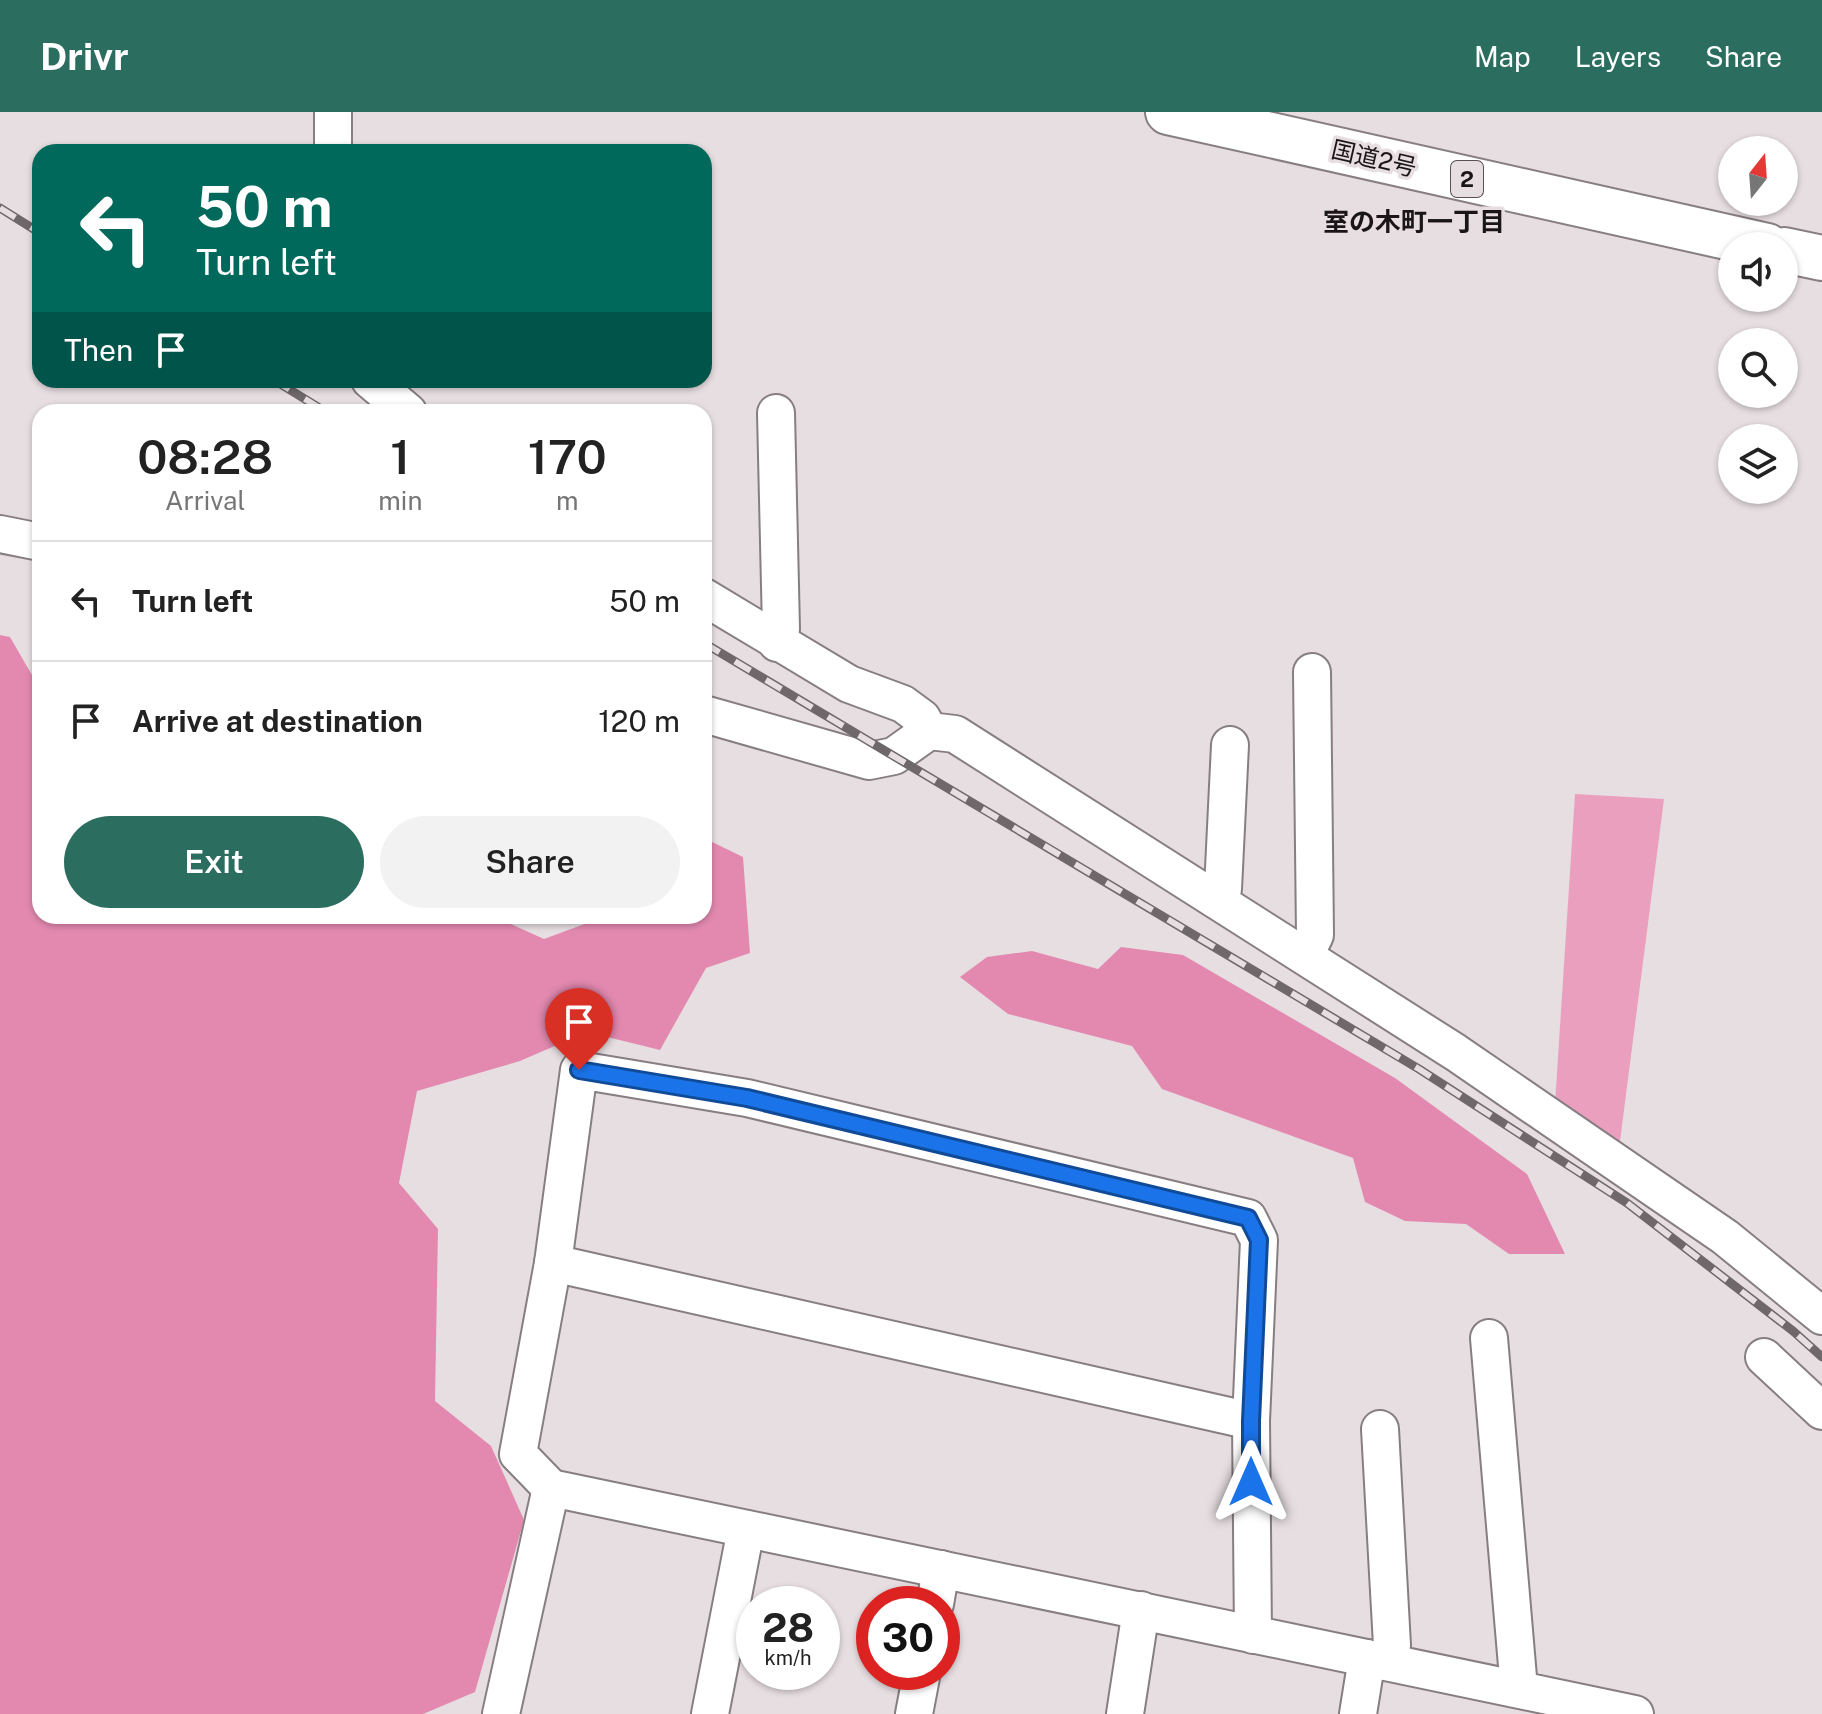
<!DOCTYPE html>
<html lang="en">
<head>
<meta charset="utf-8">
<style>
	body { margin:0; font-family:"Public Sans","Noto Sans JP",sans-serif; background:#f2f2f2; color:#222; height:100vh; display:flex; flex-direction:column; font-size:30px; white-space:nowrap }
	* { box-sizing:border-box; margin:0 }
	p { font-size:26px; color:#767676 }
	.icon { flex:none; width:44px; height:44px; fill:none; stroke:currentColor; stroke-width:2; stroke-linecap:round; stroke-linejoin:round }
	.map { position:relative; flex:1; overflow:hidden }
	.panel { position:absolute; left:32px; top:292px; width:680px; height:520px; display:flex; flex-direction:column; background:#fff; border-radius:24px; box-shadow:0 2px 6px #0004 }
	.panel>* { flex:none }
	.hud { position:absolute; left:32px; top:32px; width:680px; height:244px; border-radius:24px; box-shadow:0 2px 6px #0004; background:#00695c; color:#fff; overflow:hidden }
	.needle { width:52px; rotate:17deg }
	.buttons { position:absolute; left:1718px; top:24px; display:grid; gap:16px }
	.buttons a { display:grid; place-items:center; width:80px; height:80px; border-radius:50%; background:#fff; box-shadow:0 2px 6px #0004; font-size:40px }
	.speed { position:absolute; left:736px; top:1474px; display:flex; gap:16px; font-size:40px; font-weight:700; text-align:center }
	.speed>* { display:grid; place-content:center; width:104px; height:104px; border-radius:50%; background:#fff; box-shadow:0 2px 6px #0004; line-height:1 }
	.speed small { font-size:20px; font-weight:400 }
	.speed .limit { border:12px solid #d22; background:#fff; color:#111 }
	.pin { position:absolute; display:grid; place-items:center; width:68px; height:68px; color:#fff; margin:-82px -34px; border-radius:50% 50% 50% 0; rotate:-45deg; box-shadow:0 0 8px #0007 }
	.pin .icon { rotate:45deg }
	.me { position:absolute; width:88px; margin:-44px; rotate:0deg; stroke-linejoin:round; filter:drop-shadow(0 0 6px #0008) }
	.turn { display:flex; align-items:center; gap:28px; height:168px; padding:0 32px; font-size:36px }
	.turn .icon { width:104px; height:104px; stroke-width:2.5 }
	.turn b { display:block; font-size:56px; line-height:68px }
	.then { display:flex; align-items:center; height:76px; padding:0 32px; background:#0003; gap:16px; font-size:30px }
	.eta { display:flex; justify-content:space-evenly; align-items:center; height:136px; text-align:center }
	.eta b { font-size:48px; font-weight:600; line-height:56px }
	.primary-button { display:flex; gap:16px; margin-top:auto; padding:16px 32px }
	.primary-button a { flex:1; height:92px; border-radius:48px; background:#2b6e60; color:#fff; font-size:32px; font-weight:600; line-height:92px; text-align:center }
	.primary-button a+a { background:#f2f2f2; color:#222 }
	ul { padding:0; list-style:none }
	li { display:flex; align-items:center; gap:24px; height:120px; padding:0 32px; border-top:2px solid #e0e0e0 }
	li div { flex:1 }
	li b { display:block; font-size:30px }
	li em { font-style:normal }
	header { display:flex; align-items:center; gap:48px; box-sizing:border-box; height:112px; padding:0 40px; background:#2b6e60; color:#fff }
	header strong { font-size:38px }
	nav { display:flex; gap:44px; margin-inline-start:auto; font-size:28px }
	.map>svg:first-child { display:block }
	.green { fill:#eb9fbf }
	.forest { fill:#e389b0 }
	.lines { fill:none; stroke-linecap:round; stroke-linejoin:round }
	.minor-casing { stroke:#877e82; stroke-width:40 }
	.highway-casing { stroke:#877e82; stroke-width:48 }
	.minor { stroke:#fff; stroke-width:36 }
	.highway { stroke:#fff; stroke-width:44 }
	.rail-casing { stroke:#6e686a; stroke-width:9 }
	.rail { stroke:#e7dee1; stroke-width:6; stroke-dasharray:18; stroke-linecap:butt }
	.route-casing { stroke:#114b97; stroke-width:20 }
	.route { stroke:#1a73e8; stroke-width:14 }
	.labels { text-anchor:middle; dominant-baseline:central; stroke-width:7; stroke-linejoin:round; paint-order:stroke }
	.shield { fill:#e7dee1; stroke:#585254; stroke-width:2 }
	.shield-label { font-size:22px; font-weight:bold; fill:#1a1618 }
	.street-label { font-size:24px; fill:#1a1618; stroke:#e7dee1 }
	.neighbourhood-label { font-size:26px; font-weight:bold; fill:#1a1618; stroke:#e7dee1 }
</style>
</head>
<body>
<header>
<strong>Drivr</strong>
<nav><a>Map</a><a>Layers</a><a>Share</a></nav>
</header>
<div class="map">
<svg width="1822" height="1602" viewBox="0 0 1822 1602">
	<rect width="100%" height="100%" fill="#e7dee1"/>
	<!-- green -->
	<polygon class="green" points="1575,682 1664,687 1619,1037 1555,992"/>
	<!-- forest -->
	<g class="forest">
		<polygon points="0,523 10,525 40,577 40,804 493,804 544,827 606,804 704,804 704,726 743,745 750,841 706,856 660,938 587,920 520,949 417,979 399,1071 438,1117 435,1289 491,1334 524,1408 475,1580 423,1602 0,1602"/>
		<polygon points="1121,835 1183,843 1395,966 1527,1062 1565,1142 1509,1142 1466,1112 1405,1109 1365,1090 1353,1046 1162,977 1132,934 1008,902 960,865 987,845 1032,839 1098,857"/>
	</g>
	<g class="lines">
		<defs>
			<g id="minor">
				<polyline points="333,40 333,0"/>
				<polyline points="370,268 408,300"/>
				<polyline points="776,301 781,517 777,531"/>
				<polyline points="0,422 40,430"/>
				<polyline points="704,485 849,572 903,592 922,606 929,619"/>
				<polyline points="704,602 869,649 894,644 929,619 955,622 1455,940 1725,1125 1822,1204"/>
				<polyline points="1215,787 1223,777 1230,633"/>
				<polyline points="1305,843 1315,823 1312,560"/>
				<polyline points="553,1151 1251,1309"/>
				<polyline points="1489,1226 1519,1577"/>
				<polyline points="1764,1245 1822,1299"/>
				<polyline points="1380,1317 1392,1533 1387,1550"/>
				<polyline points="935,1492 941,1457"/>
				<polyline points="1253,1523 1251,1309 1259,1128 1248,1106 747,986 579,958 553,1151 518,1342 551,1376 1635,1602"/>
				<polyline points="501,1602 551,1376"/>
				<polyline points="710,1602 746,1417"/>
				<polyline points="914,1602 922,1560"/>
				<polyline points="1125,1602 1141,1498"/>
				<polyline points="1358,1602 1367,1546"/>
			</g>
			<g id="highway">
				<polyline points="1168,0 1767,134"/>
				<polyline points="1784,138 1822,146"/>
			</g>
		</defs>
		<!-- minor casing -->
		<use href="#minor" class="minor-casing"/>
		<!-- highway casing -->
		<use href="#highway" class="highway-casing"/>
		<!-- minor -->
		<use href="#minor" class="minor"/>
		<!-- highway -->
		<use href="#highway" class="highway"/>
		<defs>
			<g id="rail">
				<polyline points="0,96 40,121"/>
				<polyline points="274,268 326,300"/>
				<polyline points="704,531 1419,957 1627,1091 1793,1219 1822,1245"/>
			</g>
		</defs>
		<!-- rail casing -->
		<use href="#rail" class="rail-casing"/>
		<!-- rail -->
		<use href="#rail" class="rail"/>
	</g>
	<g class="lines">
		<defs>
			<polyline id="route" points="579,958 747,986 1248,1106 1259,1128 1251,1309 1251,1370"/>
		</defs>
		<!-- route casing -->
		<use href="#route" class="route-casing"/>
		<!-- route -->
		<use href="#route" class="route"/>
	</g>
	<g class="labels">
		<!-- shield labels -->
		<rect class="shield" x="1451" y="49" width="32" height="36" rx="6"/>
		<g class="shield-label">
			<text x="1467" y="67">2</text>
		</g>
		<!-- street labels -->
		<g class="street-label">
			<text transform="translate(1374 46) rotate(13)">国道2号</text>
		</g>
		<!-- neighbourhood labels -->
		<g class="neighbourhood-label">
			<text x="1414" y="109">室の木町一丁目</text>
		</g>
	</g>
</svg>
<div class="buttons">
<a><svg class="needle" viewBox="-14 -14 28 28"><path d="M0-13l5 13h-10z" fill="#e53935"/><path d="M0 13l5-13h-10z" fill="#767676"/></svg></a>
<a><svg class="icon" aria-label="sound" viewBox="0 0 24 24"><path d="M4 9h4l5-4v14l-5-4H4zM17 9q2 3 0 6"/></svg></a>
<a><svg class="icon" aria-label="search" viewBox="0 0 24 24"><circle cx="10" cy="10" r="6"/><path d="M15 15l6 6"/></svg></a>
<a><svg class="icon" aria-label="layers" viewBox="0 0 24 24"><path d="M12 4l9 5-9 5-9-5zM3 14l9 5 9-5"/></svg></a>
</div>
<div class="speed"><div>28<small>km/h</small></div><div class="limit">30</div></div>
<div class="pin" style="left:579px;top:958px;background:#d93025"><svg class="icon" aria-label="arrive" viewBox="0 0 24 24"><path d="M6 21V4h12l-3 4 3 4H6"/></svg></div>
<svg class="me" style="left:1251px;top:1370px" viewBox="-20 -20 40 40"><path d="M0-17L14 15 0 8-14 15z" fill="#1a73e8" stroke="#fff" stroke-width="4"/></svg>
<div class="hud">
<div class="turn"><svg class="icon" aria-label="left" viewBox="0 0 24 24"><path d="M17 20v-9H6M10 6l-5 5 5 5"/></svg><div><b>50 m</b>Turn left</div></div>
<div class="then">Then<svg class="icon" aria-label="arrive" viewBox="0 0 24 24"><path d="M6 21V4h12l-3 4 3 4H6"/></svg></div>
</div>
<section class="panel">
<div class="eta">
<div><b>08:28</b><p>Arrival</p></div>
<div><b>1</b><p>min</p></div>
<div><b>170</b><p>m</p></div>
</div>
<ul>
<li><svg class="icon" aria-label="left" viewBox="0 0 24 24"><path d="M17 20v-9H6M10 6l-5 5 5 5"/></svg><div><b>Turn left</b></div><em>50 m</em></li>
<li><svg class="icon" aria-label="arrive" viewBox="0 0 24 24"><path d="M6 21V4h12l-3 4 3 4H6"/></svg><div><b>Arrive at destination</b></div><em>120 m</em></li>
</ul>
<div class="primary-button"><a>Exit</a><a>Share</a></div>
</section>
</div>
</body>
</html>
